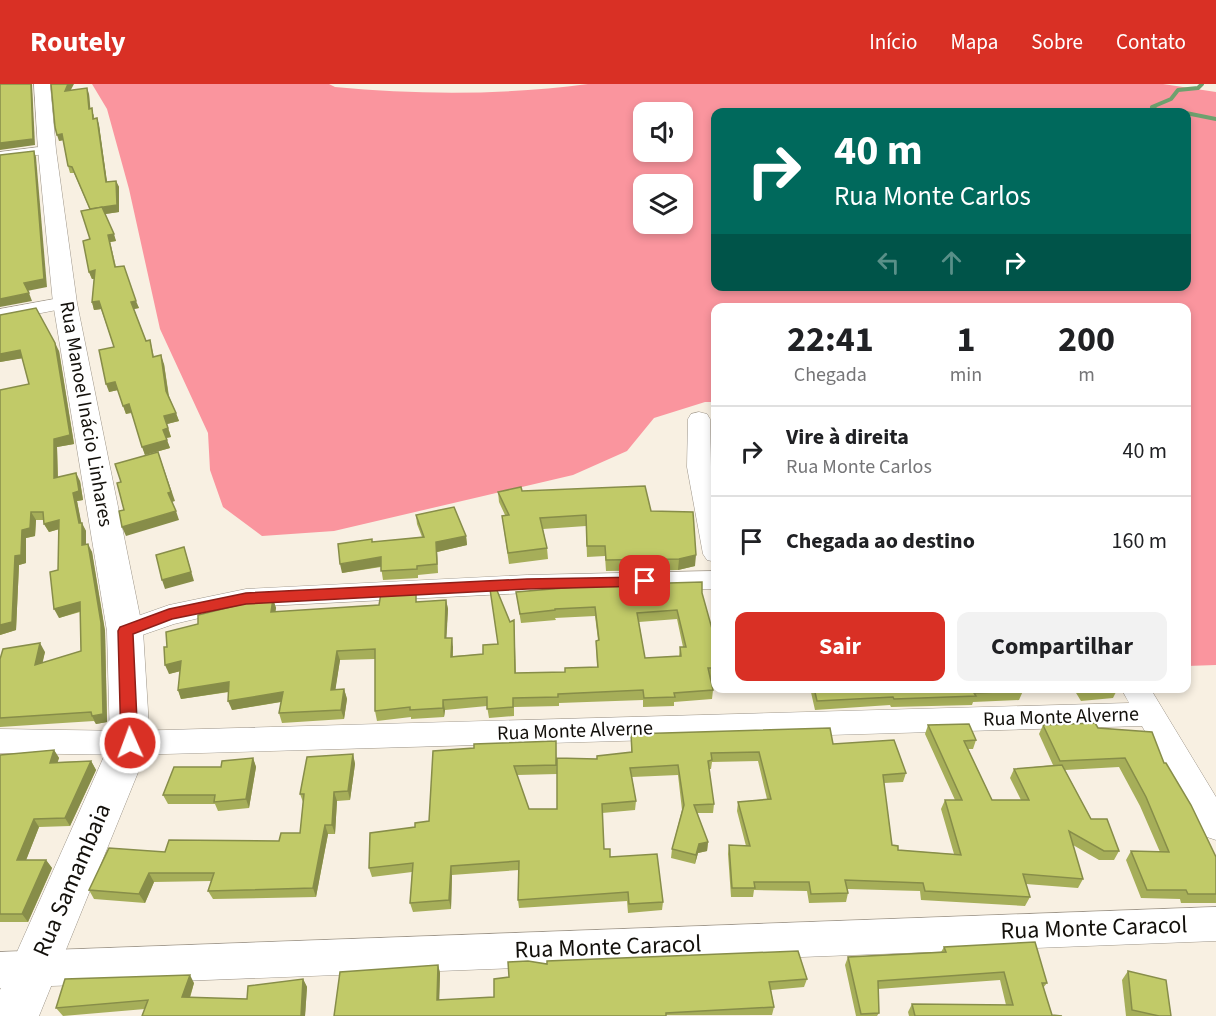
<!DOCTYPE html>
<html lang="pt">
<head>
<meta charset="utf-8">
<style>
	body { margin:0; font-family:"Source Sans 3",sans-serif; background:#f2f2f2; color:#202124; height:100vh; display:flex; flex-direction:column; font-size:22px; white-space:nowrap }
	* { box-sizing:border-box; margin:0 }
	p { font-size:20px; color:#757577 }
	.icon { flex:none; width:33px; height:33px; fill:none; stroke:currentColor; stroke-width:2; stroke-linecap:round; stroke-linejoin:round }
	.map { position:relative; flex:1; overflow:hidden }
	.details { position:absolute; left:711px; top:219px; width:480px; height:390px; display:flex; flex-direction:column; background:#fff; border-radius:12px; box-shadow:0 3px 9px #0003 }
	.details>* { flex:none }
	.hud { position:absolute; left:711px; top:24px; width:480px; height:183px; border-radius:12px; box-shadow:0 3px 9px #0003; background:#00695c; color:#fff; overflow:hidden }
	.controls { position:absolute; left:633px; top:18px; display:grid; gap:12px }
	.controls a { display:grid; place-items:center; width:60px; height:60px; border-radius:12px; background:#fff; box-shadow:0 3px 9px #0003; font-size:30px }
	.pin { position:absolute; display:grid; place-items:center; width:51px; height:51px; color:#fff; margin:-26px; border-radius:12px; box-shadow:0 3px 9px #0006 }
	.me { position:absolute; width:66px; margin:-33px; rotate:358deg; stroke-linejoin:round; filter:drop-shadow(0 0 4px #0008) }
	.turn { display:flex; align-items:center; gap:21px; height:126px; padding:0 24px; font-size:27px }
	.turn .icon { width:78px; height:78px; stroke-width:2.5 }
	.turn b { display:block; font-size:42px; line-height:51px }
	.lanes { display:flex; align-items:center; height:57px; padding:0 24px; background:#0003; justify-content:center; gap:30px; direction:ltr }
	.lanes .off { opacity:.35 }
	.eta { display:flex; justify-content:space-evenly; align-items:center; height:102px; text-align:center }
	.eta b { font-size:36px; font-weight:700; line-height:42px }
	.primary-button { display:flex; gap:12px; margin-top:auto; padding:12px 24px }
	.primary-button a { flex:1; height:69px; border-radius:12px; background:#d93025; color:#fff; font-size:24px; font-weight:700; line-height:69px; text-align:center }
	.primary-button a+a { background:#f2f2f2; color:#202124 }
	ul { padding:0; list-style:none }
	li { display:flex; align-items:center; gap:18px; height:90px; padding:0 24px; border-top:2px solid #e0e0e0 }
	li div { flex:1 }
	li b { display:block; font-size:22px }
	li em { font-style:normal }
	header { display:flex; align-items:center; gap:36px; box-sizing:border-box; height:84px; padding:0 30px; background:#d93025; color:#fff }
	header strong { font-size:28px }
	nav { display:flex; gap:33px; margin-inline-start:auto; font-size:21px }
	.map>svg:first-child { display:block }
	.forest { fill:#fa959e; fill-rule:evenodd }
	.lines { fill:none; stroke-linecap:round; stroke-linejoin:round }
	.stream { stroke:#6da16e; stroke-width:4 }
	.minor-casing { stroke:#9d9589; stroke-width:1 }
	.major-casing { stroke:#9d9589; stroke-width:1 }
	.minor { fill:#fff; fill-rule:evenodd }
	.major { fill:#fff; fill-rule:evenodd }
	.wall { fill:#a6ae59; fill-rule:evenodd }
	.shaded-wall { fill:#878d49 }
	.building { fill:#c1ca68; stroke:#878d49; stroke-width:1.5; fill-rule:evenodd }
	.route { fill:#d93025; stroke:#8d1f18; stroke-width:1.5 }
	.labels { text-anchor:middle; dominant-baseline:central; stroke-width:4.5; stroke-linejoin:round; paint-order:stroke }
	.street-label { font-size:20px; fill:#13100b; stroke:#fff }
	.near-street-label { font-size:24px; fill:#13100b; stroke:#fff }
</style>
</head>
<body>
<header>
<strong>Routely</strong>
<nav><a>Início</a><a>Mapa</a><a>Sobre</a><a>Contato</a></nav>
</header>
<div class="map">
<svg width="1216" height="932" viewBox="0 0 1216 932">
	<rect width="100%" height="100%" fill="#f8f0e2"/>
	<!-- forest -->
	<path class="forest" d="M92,0H329L335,3C420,11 504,11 588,0H1163L1216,8V581L1187,582L1186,224H716L715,318H705L654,334L627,367L573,391L334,447L262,452L223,423L210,386L208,349L160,245L129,105L107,25ZM644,28H682V68H644ZM716,28H1186V202H716ZM644,100H682V140H644Z"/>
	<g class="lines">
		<!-- stream -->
		<g class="stream">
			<polyline points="1160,28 1152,23 1171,15 1178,6 1198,4 1202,0"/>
			<polyline points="1186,29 1216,35"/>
		</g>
		<defs>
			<g id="minor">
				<polygon points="47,62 54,66 52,69 0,76 0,68"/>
				<polygon points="65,213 72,215 74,219 72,223 0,237 0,225"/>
				<polygon points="699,328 707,330 710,335 711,383 716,406 716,478 707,476 703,470 687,383 688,335 691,330"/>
				<polygon points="716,487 716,505 527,509 246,523 174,540 125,557 115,554 111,547 115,540 169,521 246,505 527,491"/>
				<polygon points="1121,604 1150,604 1216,713 1216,756 1204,752 1142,642 130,671 0,669 0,645 130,647 1129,619"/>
				<polygon points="1216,823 1216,857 0,904 0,868"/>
			</g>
			<polygon id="major" points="34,0 50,0 56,66 77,219 143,547 150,659 39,932 0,932 0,906 110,659 107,547 53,219 38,66"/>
		</defs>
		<!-- minor casing -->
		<use href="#minor" class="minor-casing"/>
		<!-- major casing -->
		<use href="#major" class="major-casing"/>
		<!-- minor -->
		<use href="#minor" class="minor"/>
		<!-- major -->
		<use href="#major" class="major"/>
	</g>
	<!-- wall -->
	<g class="wall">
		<polygon points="70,6 89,10 90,25 94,31 94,35 97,34 99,41 107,98 116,97 119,103 119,128 105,130 116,157 110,158 116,183 139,224 134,225 146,257 150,256 154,273 164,280 169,312 179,337 167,340 171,353 166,354 170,364 145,371 132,329 126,330 118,306 109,308 114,263 101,225 94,226 92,218 94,195 92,195 89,188 90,126 74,89 70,89 68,82 63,56 59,57"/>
		<polygon points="0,231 59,267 74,360 57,363 58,393 80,397 83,416 77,417 81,439 86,447 86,460 92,468 105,547 107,638 96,640 94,637 0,643 0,575 45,568 42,579 81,567 80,528 59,534 58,486 59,445 49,448 44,440 44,436 36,436 35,452 26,454 26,479 19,481 16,546 0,551 29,300 22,274 0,278"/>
		<polygon points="713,344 716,344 716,375 713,352"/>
		<polygon points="522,407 651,427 695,482 678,486 606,487 605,472 587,473 586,442 543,445 547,464 548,475 509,480 502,432 505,431 499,418 498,408"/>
		<polygon points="416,431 466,452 467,461 437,468 438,489 418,491 418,494 383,496 381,483 342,489 372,458 422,453 417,440"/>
		<path d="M516,508L702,509L716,559V593H710L713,606L712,615L674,618V622L643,623V616L559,619V622L514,623V632L489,634L487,622L445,626L444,633L411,635V633L377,637L375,627V575L340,576L335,606L344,605L347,615L344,635L282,639L279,629L281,618L232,626L229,608L181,615L178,606L180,587L169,590L167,563L198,540L273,515L276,524L275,528L446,516L448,525L446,554L453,563V572L483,570L497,560L510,538L514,536L516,589L565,588L597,583L596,557L598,556L595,532L555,534L556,536L521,539ZM677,535L683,563H680L679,572L645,574L639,538Z"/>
		<polygon points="810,604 1021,604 1023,607 1019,616 973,618 972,621 891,623 890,621 815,626"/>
		<polygon points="1073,604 1118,604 1113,614 1081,617"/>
		<polygon points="928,641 976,656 973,665 968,665 992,716 1021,716 1010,694 1014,685 1053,681 1039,650 1043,641 1098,644 1164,679 1216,773 1216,819 1181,819 1180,815 1141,814 1126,776 1131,767 1160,768 1140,722 1119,683 1065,686 1091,735 1119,767 1114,776 1099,776 1073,761 1083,795 1078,804 1026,800 1030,813 1025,822 921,816 920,807 847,805 848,809 846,818 809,819 807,807 754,806 753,813 731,813 728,770 729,761 746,762 737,727 738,718 767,715 758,677 712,678 711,685 709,685 714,720 713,729 697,729 708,758 707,767 698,769 695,780 671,774 672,765 682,726 678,691 632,693 636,717 635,726 602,729 604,765 610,773 663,818 662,826 628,829 627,817 519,824 518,816 519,786 452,791 451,825 413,828 410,819 412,788 372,793 369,784 415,743 429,737 474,664 556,657 557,690 517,691 529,725 557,725 597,675 631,668 631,650 833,660 906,689 903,698 884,699 892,761 898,766 954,770 941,725 945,716 955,716 925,650"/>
		<polygon points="54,666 59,674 57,678 91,677 96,686 70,742 39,743 26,776 46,776 52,784 28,838 0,838 0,671"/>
		<polygon points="353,670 355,680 350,716 337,717 335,750 328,750 316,813 213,815 208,807 211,797 154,798 145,819 94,815 89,806 165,768 279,757 300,749 303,718 300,710"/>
		<polygon points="253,674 256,683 249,724 218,727 215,720 168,720 163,711 221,683"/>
		<polygon points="944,863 1047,899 1043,904 1052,931 1062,932 909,932 908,928 912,920 1006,921 1000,896 878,905 879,929 877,932 856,932 845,881 848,873 941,868"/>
		<polygon points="547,880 807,895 804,903 771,906 774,923 772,931 334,932 438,881 440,889 439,916 494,913 509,893"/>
		<polygon points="1128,887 1171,932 1126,932 1122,896"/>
		<polygon points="303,895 307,903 305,932 145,925 63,932 56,924 194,899 190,914 247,915"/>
	</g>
	<!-- shaded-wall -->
	<g class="shaded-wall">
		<polygon points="31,0 32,0 35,61 0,66 0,59"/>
		<polygon points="68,0 74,0 67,13 65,7"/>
		<polygon points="87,4 89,10 91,31 89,25"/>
		<polygon points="97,34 99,41 108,105 106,98"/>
		<polygon points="62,50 64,56 59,57 57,51"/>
		<polygon points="34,67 36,73 47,203 27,207 24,199"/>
		<polygon points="116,97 119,103 119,128 92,132 90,125"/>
		<polygon points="114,150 116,157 110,158 118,191 108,151"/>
		<polygon points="95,186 98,194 92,195 89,188"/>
		<polygon points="29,209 32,217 0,223 0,215"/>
		<polygon points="99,217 102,225 94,226 92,218"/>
		<polygon points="136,217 139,224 134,225 131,218"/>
		<polygon points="55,259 59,267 74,360 57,363 58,402 54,394 54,355"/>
		<polygon points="20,266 24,274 0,278 0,270"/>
		<polygon points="161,271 164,280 169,315 166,307"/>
		<polygon points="115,298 118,306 109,308 106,300"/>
		<polygon points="129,320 132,328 126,330 123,322"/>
		<polygon points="176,329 179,337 167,340 164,332"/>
		<polygon points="168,344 171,353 166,354 163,346"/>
		<polygon points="167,356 170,364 145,371 142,363"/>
		<polygon points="158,368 175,417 172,418 168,409"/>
		<polygon points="76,389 80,397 83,416 77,417 82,442 82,439 86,447 86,470 82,461 79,439 73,409"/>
		<polygon points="176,427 179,436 126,452 122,443"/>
		<polygon points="31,428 36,436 35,452 26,454 26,479 19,481 16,546 0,551 0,541 15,472 22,446"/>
		<polygon points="59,436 63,444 49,448 44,440"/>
		<polygon points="466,452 467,461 437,468 438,489 436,458"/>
		<polygon points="88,460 92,468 105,547 107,638 96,640 92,632"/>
		<polygon points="184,463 194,497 165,505 162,496"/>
		<polygon points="696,471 695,482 678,486 679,475"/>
		<polygon points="381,473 383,482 342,489 340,480"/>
		<polygon points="273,515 276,524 274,537 271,528"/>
		<polygon points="446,516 448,525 446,563 445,554"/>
		<polygon points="80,518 84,526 59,534 54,525"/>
		<polygon points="452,554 453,563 452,582 451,573"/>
		<polygon points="40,559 45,568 40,590 35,581"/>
		<polygon points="337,567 340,576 334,615 331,606"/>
		<polygon points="181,577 185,586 169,590 165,581"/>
		<polygon points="229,598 233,607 181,615 178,606"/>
		<polygon points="344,605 347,615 344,635 341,626"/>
		<polygon points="283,608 286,617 232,626 228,617"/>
		<polygon points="443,616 445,626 444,633 443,624"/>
		<polygon points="54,666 59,674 55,687 50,679"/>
		<polygon points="353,670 355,680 350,716 348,707"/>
		<polygon points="253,674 256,683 249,724 246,715"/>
		<polygon points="91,677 96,686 70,742 65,734"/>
		<polygon points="334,708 337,717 335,750 332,741"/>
		<polygon points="34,735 39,743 23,784 17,776"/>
		<polygon points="325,741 328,750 316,813 313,804"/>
		<polygon points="708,758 707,767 698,769 695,780 696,771 699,760"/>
		<polygon points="46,776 52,784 28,838 22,830"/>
		<polygon points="451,782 452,791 451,825 449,816"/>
		<polygon points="149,789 154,798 145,819 139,810"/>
		<polygon points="438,881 440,889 439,924 437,916"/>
		<polygon points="190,891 194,899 187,922 182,913"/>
		<polygon points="303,895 307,903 305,932 301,932"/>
	</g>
	<!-- building -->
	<g class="building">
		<polygon points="0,0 31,0 33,55 0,59"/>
		<polygon points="51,0 68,0 65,7 87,4 89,25 92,24 93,35 97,34 106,98 116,97 117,121 90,125 72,83 68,82 62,50 57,51 55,43"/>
		<polygon points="34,67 44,195 24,199 29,209 0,215 0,71"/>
		<polygon points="102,123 114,150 108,151 115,183 124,182 136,217 131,218 146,257 150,256 153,273 161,271 166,307 176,329 164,332 168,344 163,346 167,356 142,363 129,320 123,322 115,298 106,300 99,266 114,263 99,217 92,218 95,186 89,188 83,157 90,155 81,127"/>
		<polygon points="36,224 55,259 70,351 54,355 54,394 76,389 79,407 73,409 79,439 82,439 82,461 88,460 101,539 103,630 92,632 91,628 0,634 0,575 3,565 40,559 35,581 81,567 80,518 54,525 50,488 58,486 59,436 44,440 43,428 31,428 30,444 22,446 21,471 15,472 12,538 0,541 0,306 29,300 20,266 0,270 0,231"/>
		<polygon points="713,344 716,344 716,361"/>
		<polygon points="158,368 171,408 168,409 176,427 122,443 119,427 124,426 117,399 121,398 115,380"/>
		<polygon points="645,402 651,427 693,428 696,471 679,475 606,476 605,462 587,462 586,431 540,434 547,464 508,469 502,432 509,431 498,408 521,403 522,407"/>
		<polygon points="454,423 466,452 436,458 437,480 417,482 417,485 381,487 381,473 340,480 338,460 372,455 372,458 424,453 416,431"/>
		<polygon points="184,463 191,488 162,496 156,471"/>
		<path d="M702,498V509L716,559V584H708L713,606L674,609L675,613L644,614L643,606L558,610V613L513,614V623L487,625V613L443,616V624L410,626V623L375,627V565L337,567L331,606L344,605L341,626L279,629L283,608L228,617L229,598L178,606L181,577L165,581L164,563H167L166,548L198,540V531L255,517L273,515L271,528L379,521L381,509L416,508V518L446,516L445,554H452L451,573L483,570V561L498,560L490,505L496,504L510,538L514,536L515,589L565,588V584L598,583L596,557L599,556L595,523L555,525V526L520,530L516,508L600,501ZM677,526L686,563H680L681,572L645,574L637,529Z"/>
		<polygon points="814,604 1021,604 1023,607 974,609 976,612 894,615 893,613 817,617"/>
		<polygon points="1083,604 1118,604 1118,605 1085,608"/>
		<polygon points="1095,639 1098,644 1152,648 1164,679 1166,679 1191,721 1216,773 1216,810 1188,810 1186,806 1147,806 1131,767 1169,768 1146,713 1125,674 1060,677 1043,641"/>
		<polygon points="969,640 976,656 964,657 992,716 1029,716 1014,685 1062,681 1091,735 1107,735 1119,767 1104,767 1069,747 1083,795 1023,790 1030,813 925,807 923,799 845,796 848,809 811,810 809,798 754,798 755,804 732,804 729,761 750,762 738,718 771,715 759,668 711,669 712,676 708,677 714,720 694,721 708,758 699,760 696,771 672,765 684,721 678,681 630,684 636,717 602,720 604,765 610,765 610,773 657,770 663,818 629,820 628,808 518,816 519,777 451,782 449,816 410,819 413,779 369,784 370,749 415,743 415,739 429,737 433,667 474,664 474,660 556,657 556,681 514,682 529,725 557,725 557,674 597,675 597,672 632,668 631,650 830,644 833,660 894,656 906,689 883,691 892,761 898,762 898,766 961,771 945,716 962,716 928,641"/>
		<polygon points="54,666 50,679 91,677 65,734 34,735 17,776 46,776 22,830 0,830 0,671"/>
		<polygon points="353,670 348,707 334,708 332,741 325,741 313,804 208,807 214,789 149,789 139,810 89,806 109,764 165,768 169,756 279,757 281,749 300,749 304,710 300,710 307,673"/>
		<polygon points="253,674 246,715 214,718 215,711 163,711 174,683 221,683 222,677"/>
		<polygon points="1035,858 1047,899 1042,899 1052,931 1062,932 915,932 912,920 1013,921 1004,888 878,897 879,929 861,930 848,873 946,868 944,863"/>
		<polygon points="798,867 807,895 769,898 774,923 666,929 666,932 334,932 340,888 438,881 437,916 494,913 494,895 509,893 508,878 528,877 547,880 547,877"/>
		<polygon points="1128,887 1166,896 1171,932 1159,932 1132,926"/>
		<polygon points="190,891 182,913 247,915 248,902 303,895 301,932 142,932 148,916 56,924 65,895"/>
	</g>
	<!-- route -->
	<polygon class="route" points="645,493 652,497 645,502 527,505 246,520 172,535 133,550 138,659 136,664 130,666 124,664 121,659 118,547 120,543 169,525 246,509 527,495"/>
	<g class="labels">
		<!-- street labels -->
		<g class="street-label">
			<text transform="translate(86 330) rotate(80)">Rua Manoel Inácio Linhares</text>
			<text transform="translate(1061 633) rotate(-2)">Rua Monte Alverne</text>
			<text transform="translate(575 647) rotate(-2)">Rua Monte Alverne</text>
		</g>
		<!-- near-street labels -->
		<g class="near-street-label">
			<text transform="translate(72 796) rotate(-67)">Rua Samambaia</text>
			<text transform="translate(1094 844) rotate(-2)">Rua Monte Caracol</text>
			<text transform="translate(608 863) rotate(-2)">Rua Monte Caracol</text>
		</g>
	</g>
</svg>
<div class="controls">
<a><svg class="icon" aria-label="sound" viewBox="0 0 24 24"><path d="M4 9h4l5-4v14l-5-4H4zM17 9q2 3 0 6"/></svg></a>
<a><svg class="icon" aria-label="layers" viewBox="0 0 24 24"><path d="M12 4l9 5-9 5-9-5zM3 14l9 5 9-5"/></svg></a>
</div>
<div class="pin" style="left:645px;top:497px;background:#d93025"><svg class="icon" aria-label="arrive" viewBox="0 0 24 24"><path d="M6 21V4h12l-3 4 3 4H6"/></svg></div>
<svg class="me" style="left:130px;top:659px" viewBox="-20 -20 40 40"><circle r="17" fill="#d93025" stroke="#fff" stroke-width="3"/><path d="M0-11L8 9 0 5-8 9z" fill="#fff"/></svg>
<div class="hud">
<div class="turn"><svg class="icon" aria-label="right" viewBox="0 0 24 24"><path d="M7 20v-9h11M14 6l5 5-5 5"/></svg><div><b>40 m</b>Rua Monte Carlos</div></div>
<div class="lanes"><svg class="icon off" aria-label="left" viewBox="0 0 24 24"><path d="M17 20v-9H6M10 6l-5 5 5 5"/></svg><svg class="icon off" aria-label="ahead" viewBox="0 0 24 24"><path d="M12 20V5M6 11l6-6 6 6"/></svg><svg class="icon" aria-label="right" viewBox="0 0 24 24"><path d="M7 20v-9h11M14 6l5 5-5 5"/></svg></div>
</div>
<section class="details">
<div class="eta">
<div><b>22:41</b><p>Chegada</p></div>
<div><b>1</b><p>min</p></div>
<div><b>200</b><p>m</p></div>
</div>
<ul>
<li><svg class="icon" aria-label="right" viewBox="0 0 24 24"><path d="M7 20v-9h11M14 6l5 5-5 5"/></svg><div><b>Vire à direita</b><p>Rua Monte Carlos</p></div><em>40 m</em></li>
<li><svg class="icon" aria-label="arrive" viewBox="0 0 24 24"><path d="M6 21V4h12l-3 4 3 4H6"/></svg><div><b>Chegada ao destino</b></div><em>160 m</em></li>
</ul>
<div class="primary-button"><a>Sair</a><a>Compartilhar</a></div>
</section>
</div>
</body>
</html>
